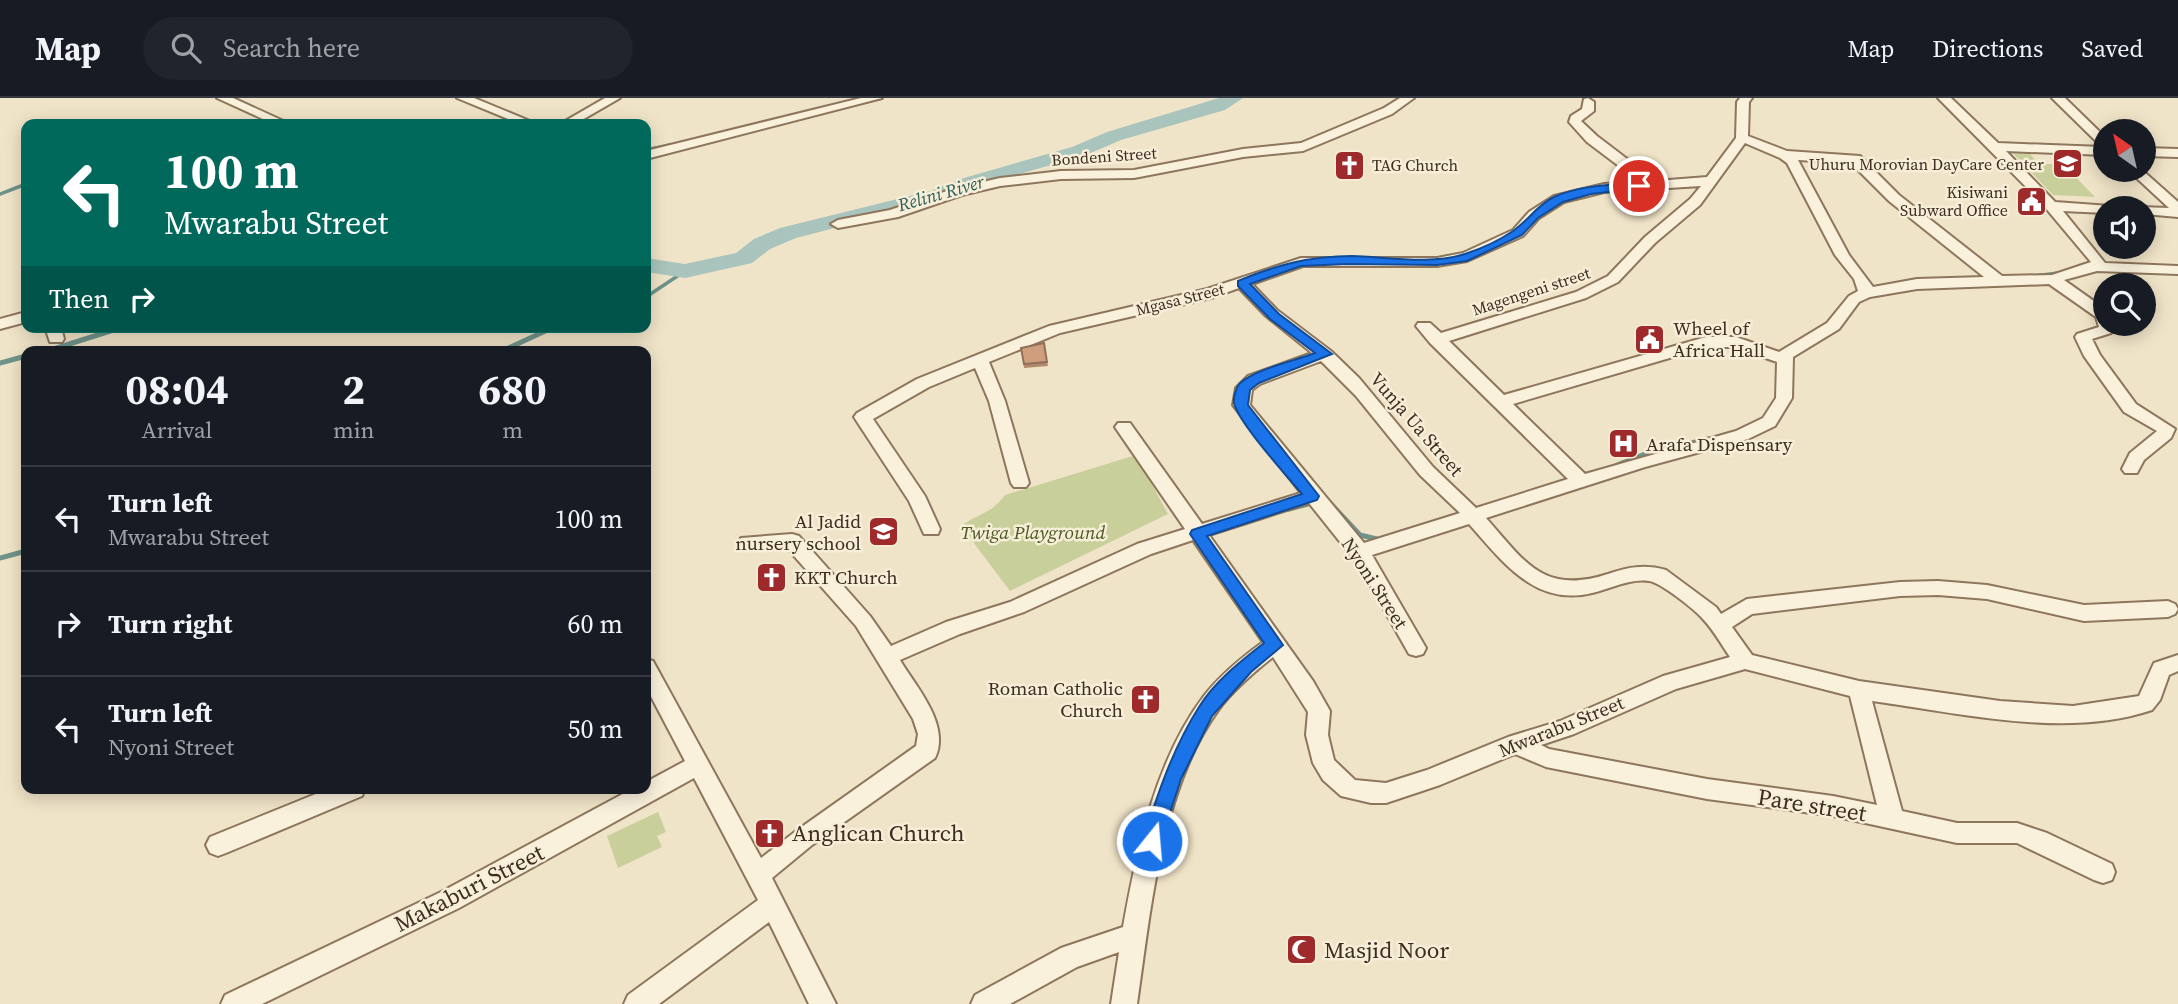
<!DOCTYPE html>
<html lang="en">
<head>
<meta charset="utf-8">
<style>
	body { margin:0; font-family:"Source Serif 4",serif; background:#20242c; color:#f1f3f6; height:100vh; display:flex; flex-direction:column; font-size:26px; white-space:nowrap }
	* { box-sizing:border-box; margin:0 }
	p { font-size:23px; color:#9ea1a6 }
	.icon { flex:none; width:38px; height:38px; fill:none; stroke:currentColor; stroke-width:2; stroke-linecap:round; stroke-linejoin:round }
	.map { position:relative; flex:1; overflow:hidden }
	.drawer { position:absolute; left:21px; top:248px; width:630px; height:448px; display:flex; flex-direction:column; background:#171b24; border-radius:14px; box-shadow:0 4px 18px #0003 }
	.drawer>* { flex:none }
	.top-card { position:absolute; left:21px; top:21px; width:630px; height:214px; border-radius:14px; box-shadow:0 4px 18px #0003; background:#00695c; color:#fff; overflow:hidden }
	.needle { width:46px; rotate:326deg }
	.controls { position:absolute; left:2093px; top:21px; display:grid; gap:14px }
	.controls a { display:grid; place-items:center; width:63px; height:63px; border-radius:50%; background:#171b24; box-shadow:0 4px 18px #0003; font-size:35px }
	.pin { position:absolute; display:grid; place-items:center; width:60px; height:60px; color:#fff; margin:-30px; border:4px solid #fff; border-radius:50%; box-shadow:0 2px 7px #0007 }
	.me { position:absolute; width:77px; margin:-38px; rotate:17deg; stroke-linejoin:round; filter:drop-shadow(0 0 5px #0008) }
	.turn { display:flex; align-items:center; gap:24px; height:147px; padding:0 28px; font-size:32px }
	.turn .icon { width:91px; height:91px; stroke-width:2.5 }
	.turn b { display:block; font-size:49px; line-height:60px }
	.then { display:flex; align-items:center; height:66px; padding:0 28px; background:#0003; gap:14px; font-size:26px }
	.eta { display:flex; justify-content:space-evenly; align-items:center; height:119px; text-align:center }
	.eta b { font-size:42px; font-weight:700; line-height:49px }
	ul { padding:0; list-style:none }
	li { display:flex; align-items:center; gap:21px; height:105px; padding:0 28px; border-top:2px solid #363941 }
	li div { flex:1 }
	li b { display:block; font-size:26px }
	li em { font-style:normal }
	header { display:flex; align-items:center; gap:42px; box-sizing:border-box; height:98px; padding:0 35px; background:#171b24; border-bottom:2px solid #363941 }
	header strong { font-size:33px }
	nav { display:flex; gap:38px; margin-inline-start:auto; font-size:24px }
	.search { width:490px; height:63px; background:#20242c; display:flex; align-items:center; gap:18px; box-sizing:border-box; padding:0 24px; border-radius:38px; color:#9ea1a6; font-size:26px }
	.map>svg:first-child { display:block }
	.green { fill:#c9cf9b }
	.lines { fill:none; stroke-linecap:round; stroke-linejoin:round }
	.stream-far1 { stroke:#6f938a; stroke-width:3.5 }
	.stream { stroke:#6f938a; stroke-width:5 }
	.river { fill:#a9c4bc; fill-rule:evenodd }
	.street-casing { stroke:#8d765c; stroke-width:4 }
	.street { fill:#faf1dc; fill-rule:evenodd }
	.wall { fill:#b2896c }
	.building { fill:#cf9f7d; stroke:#916f58; stroke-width:2 }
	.route { fill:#1a73e8; stroke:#114b97; stroke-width:2 }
	.labels { text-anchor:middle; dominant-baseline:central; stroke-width:5; stroke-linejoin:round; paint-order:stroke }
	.far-street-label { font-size:16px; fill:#3d2e20; stroke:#f7eed8 }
	.far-poi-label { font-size:16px; fill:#3d2e20; stroke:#f7eed8; text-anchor:end }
	.far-water-label { font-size:18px; font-style:italic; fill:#2f5d5a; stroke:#f7eed8 }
	.poi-label { font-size:19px; fill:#3d2e20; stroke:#f7eed8; text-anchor:start }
	.street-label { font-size:19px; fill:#3d2e20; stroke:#f7eed8 }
	.park-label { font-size:19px; font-style:italic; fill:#4d5a26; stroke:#f7eed8 }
	.near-street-label { font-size:23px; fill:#3d2e20; stroke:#f7eed8 }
	.near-poi-label { font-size:23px; fill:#3d2e20; stroke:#f7eed8; text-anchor:start }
</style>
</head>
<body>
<header>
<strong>Map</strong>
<div class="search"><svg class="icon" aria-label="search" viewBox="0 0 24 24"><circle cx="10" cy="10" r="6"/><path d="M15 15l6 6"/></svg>Search here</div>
<nav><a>Map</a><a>Directions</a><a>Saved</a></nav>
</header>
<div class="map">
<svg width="2178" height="906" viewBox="0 0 2178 906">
	<rect width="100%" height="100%" fill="#f0e4c8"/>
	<!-- green -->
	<g class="green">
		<polygon points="2013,55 2030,56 2039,66 2063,66 2095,99 2053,97"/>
		<path d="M1136,357L1168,416L1010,493L961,428C980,414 990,417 1005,397Z"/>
		<polygon points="658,714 666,734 657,738 662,749 618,770 607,738"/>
	</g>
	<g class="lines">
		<!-- stream-far1 -->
		<g class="stream-far1">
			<polyline points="720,35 765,24"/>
			<polyline points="646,52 670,47"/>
			<polyline points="2034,95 2048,112"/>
			<polyline points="0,96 26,86"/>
			<polyline points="2106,109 2143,110"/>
			<polyline points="2034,178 2066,174"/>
			<polyline points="646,199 685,173"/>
		</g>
		<!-- stream -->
		<g class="stream">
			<polyline points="44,254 123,229"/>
			<polyline points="500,254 554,229"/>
			<polyline points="0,265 26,258"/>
			<polyline points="1617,367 1645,356 1708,341"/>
			<polyline points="1331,406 1360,437 1381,442"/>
			<polyline points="1289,411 1308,406"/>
			<polyline points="0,460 26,453"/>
		</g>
		<!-- river -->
		<polygon class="river" points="1219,0 1243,0 1225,12 1121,42 1086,57 978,88 943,102 796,140 770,151 752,165 685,180 646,174 646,160 685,166 736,155 754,141 780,130 930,93 964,80 1072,49 1107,34"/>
		<defs>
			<g id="street">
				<polygon points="217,0 233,0 290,26 274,26"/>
				<polygon points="457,0 474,0 537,26 520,26"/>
				<polygon points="605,0 620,0 575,26 560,26"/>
				<polygon points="861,0 882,0 646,61 646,53"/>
				<polygon points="1400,0 1414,0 1392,16 1303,53 1243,59 1134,80 1061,81 1000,88 962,97 898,119 838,130 831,126 838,122 890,112 953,91 1000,80 1061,73 1134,72 1243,51 1301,45 1384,10"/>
				<path d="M1588,0L1594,4V13L1581,23L1597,38L1656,83L1707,79L1736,40L1737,4L1740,0H1752L1749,4L1748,38L1787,53L1860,58L1899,97L2002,178L2052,177L2091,164L2039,102L1938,0H1951L1998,45L2102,49L2052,0H2065L2105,39V57L2006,53L2055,104L2110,108L2111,110H2105V115L2063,113L2105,165L2178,168V176L2097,173L2064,182L2105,211V226H2114L2116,229L2111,235L2092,241L2100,257L2136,306L2175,331L2171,340L2144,362L2137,375H2125L2122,371L2130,355L2157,333L2124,314L2084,258L2075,239L2077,236L2099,229L2096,219L2049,186L1917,191L1870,199L1859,204L1839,231L1793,259L1792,300L1775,328L1748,341L1645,369L1486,420C1525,464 1543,497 1608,476C1628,469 1645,466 1666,472L1716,509L1721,516L1747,501L1900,484L1938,483L1987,487L2084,507L2168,503L2175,506L2178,511L2175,516L2168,519L2084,523L1987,501L1938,497L1900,498L1752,516L1732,529L1752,557L1859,583L2000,603L2073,608L2139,598L2154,565L2178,557V573L2169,577L2160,602L2152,612C2066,641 1960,615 1872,603L1902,713L1957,725H2017L2047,735L2112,766L2115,774L2112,782L2103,785L2094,782L2017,745H1957L1833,718L1707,701L1546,669L1515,656L1440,687L1386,705H1371L1341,698L1323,682L1313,665L1306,637L1308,614L1273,559C1253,575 1234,591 1219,611C1161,690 1151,811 1137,906H1111L1119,854L1077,869L1010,906H971L975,897L1061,850L1123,829C1137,751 1155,663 1204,598C1220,577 1241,560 1263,544L1193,442L1151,456L1024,514L960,536L900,562C916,589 951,627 935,660L812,747L772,780L836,906H809L769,824L659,906H624L628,897L758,802L694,680L459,810L262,906H221L225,897L441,794L632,691H646V684L685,663L646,589V561L653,563L761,760L796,733L916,648L918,636L913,621L856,528L787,450H741L738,445L741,440L792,436L799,438L870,518L891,548L946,524L1010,504L1137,446L1185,431L1115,329L1118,325H1130L1202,426L1301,395L1233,307L1236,290L1248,278L1312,255L1266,218L1239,190L1211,200L1060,235L989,264L1005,303L1029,385L1026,389H1014L1011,385L989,303L975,270L929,289L873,321L925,398L940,431L938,436H924L909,403L854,319L857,315L917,281L1049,228L1207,191L1301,160H1437L1463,155L1513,132L1529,114L1554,98L1604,86L1640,84L1587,44L1569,24L1571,18L1582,11L1584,1ZM1745,45L1780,60L1787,65L1835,157L1854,181L1858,193L1849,198L1827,225L1779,254L1736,239H1706L1504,297L1449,243L1586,200L1618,184L1655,145L1700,107ZM1798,62L1851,65L1889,103L1984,179L1917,181L1873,189L1849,157ZM1701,88L1690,101L1645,139L1608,178L1576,194L1441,235L1430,225H1418L1416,228L1430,245L1568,381L1476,410L1433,369L1359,280L1331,253L1277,212L1252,186L1303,168H1437L1467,163L1523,138L1539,120L1564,104L1604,94ZM1707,249H1734L1777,264L1776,300L1763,320L1736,333L1585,376L1513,306ZM1321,263L1356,298L1420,377L1460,415L1364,445L1250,307L1252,292L1260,286ZM1309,405L1360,469L1409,556L1416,558L1423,556L1426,550L1372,457L1469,426C1502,463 1535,509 1592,495C1610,491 1630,480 1649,483C1660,484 1694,511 1702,520C1713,531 1721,546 1730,559L1663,578L1560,623L1508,639L1427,672L1386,685L1355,682L1334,662L1328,637L1330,613L1313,583L1209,437ZM1745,571L1850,598L1877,707L1833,698L1707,681L1549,651L1541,647L1574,636L1676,591Z"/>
				<polygon points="2144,50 2178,51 2178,59 2144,58"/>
				<polygon points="2128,72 2142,72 2178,104 2178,119 2144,116 2144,110 2139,109 2169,110"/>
				<polygon points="26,214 26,224 0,231 0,221"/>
				<polygon points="45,229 61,229 64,241 62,244 50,244"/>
				<polygon points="328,691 365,691 362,698 226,755 218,758 210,755 206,747 210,739"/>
			</g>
		</defs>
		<!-- street casing -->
		<use href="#street" class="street-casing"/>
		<!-- street -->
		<use href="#street" class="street"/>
	</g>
	<!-- wall -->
	<polygon class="wall" points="1022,254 1047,264 1048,268 1024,270"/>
	<!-- building -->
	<polygon class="building" points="1044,245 1047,264 1024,266 1021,250"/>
	<!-- route -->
	<path class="route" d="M1639,85L1644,88L1643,90L1591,96L1563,104L1538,120L1522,137L1467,163L1437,167L1348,166L1301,168L1250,186L1279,216L1332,256L1259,285L1250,292L1248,307L1319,398L1317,402L1207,438L1283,547L1251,574L1212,618L1181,681L1159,749L1152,752L1145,749L1143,743C1157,697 1173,650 1199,609C1214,584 1241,563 1264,545L1190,436L1192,432L1302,396C1287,378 1238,324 1234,305C1233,299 1236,290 1240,285C1256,271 1294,263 1315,255L1270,221L1238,188V183C1276,167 1310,158 1352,158C1387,159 1431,167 1465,156C1480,151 1500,142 1513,133C1528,123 1537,107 1554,99C1580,87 1611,87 1639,85Z"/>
	<!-- icons -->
	<defs>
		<symbol id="school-square" viewBox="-11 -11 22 22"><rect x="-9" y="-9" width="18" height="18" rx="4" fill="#9e2a2b" stroke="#f7eed8"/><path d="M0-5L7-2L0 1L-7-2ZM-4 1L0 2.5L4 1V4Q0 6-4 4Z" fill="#fff"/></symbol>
		<symbol id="church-square" viewBox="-11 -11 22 22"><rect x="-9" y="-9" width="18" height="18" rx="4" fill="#9e2a2b" stroke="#f7eed8"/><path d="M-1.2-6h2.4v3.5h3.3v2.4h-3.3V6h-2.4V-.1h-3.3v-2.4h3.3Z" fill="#fff"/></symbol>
		<symbol id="civic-square" viewBox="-11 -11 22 22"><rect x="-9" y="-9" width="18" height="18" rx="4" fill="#9e2a2b" stroke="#f7eed8"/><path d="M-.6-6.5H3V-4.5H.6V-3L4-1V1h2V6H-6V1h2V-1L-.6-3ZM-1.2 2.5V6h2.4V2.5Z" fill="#fff"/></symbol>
		<symbol id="hospital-square" viewBox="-11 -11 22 22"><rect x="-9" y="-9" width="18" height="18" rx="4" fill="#9e2a2b" stroke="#f7eed8"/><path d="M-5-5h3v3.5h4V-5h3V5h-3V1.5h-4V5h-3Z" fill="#fff"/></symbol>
		<symbol id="mosque-square" viewBox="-11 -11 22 22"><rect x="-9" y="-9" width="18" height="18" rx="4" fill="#9e2a2b" stroke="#f7eed8"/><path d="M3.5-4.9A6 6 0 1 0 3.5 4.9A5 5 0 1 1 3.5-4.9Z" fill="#fff"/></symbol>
	</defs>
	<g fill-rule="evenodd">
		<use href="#school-square" x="2050" y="48" width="35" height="35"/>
		<use href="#church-square" x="1332" y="50" width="35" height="35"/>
		<use href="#civic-square" x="2014" y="86" width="35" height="35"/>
		<use href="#civic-square" x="1632" y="224" width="35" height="35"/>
		<use href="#hospital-square" x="1606" y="328" width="35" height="35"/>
		<use href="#school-square" x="866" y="416" width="35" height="35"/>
		<use href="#church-square" x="754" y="462" width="35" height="35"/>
		<use href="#church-square" x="1128" y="584" width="35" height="35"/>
		<use href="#church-square" x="752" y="718" width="35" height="35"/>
		<use href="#mosque-square" x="1284" y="834" width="35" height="35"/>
	</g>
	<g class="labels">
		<!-- far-street labels -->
		<g class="far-street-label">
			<text transform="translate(1104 58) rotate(-4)">Bondeni Street</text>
			<text transform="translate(1531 193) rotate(-18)">Magengeni street</text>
			<text transform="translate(1180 201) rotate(-14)">Mgasa Street</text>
		</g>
		<!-- far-poi labels -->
		<g class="far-poi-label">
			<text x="2044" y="66">Uhuru Morovian DayCare Center</text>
			<text x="1372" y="67" text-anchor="start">TAG Church</text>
			<text x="2008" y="94">Kisiwani<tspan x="2008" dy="18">Subward Office</tspan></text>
		</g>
		<!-- far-water labels -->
		<g class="far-water-label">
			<text transform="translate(941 95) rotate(-16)">Relini River</text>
		</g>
		<!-- poi labels -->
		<g class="poi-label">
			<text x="1673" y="230">Wheel of<tspan x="1673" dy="22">Africa Hall</tspan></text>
			<text x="1646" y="346">Arafa Dispensary</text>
			<text x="861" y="423" text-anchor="end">Al Jadid<tspan x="861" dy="22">nursery school</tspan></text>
			<text x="794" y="479">KKT Church</text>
			<text x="1123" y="590" text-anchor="end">Roman Catholic<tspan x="1123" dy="22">Church</tspan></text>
		</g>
		<!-- street labels -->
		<g class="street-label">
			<text transform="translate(1417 326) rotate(49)">Vunja Ua Street</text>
			<text transform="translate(1375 485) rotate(57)">Nyoni Street</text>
			<text transform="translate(1561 628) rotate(-22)">Mwarabu Street</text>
		</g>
		<!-- park labels -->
		<g class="park-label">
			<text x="1033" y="434">Twiga Playground</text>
		</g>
		<!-- near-street labels -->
		<g class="near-street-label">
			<text transform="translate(1812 707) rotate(9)">Pare street</text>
			<text transform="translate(469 790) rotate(-27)">Makaburi Street</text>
		</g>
		<!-- near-poi labels -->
		<g class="near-poi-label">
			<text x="792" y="735">Anglican Church</text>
			<text x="1324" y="852">Masjid Noor</text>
		</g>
	</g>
</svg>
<div class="controls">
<a><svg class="needle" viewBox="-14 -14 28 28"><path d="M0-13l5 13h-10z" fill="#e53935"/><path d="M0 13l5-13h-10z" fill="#9ea1a6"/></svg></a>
<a><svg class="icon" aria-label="sound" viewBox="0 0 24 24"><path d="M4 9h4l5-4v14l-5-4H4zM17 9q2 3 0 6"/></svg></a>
<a><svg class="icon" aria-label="search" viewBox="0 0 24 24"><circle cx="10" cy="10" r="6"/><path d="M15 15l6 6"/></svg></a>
</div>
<div class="pin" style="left:1639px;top:88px;background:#d93025"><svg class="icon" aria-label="arrive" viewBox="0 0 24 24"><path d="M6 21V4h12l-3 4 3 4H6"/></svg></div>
<svg class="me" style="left:1152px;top:743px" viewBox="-20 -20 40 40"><circle r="17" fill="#1a73e8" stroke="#fff" stroke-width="3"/><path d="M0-11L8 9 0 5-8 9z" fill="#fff"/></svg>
<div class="top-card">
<div class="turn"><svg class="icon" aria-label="left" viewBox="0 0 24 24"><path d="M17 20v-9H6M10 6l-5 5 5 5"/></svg><div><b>100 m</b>Mwarabu Street</div></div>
<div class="then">Then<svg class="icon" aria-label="right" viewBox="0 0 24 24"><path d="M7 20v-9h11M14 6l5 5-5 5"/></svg></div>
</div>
<section class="drawer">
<div class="eta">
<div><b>08:04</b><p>Arrival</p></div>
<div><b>2</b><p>min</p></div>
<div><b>680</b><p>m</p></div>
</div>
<ul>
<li><svg class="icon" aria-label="left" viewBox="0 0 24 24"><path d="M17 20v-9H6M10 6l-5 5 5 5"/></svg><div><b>Turn left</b><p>Mwarabu Street</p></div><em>100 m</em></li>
<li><svg class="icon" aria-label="right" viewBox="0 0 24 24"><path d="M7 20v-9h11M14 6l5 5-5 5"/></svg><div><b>Turn right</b></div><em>60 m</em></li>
<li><svg class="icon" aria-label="left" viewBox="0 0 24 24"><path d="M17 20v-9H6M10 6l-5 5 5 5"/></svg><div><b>Turn left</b><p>Nyoni Street</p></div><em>50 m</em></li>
</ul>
</section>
</div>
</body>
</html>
